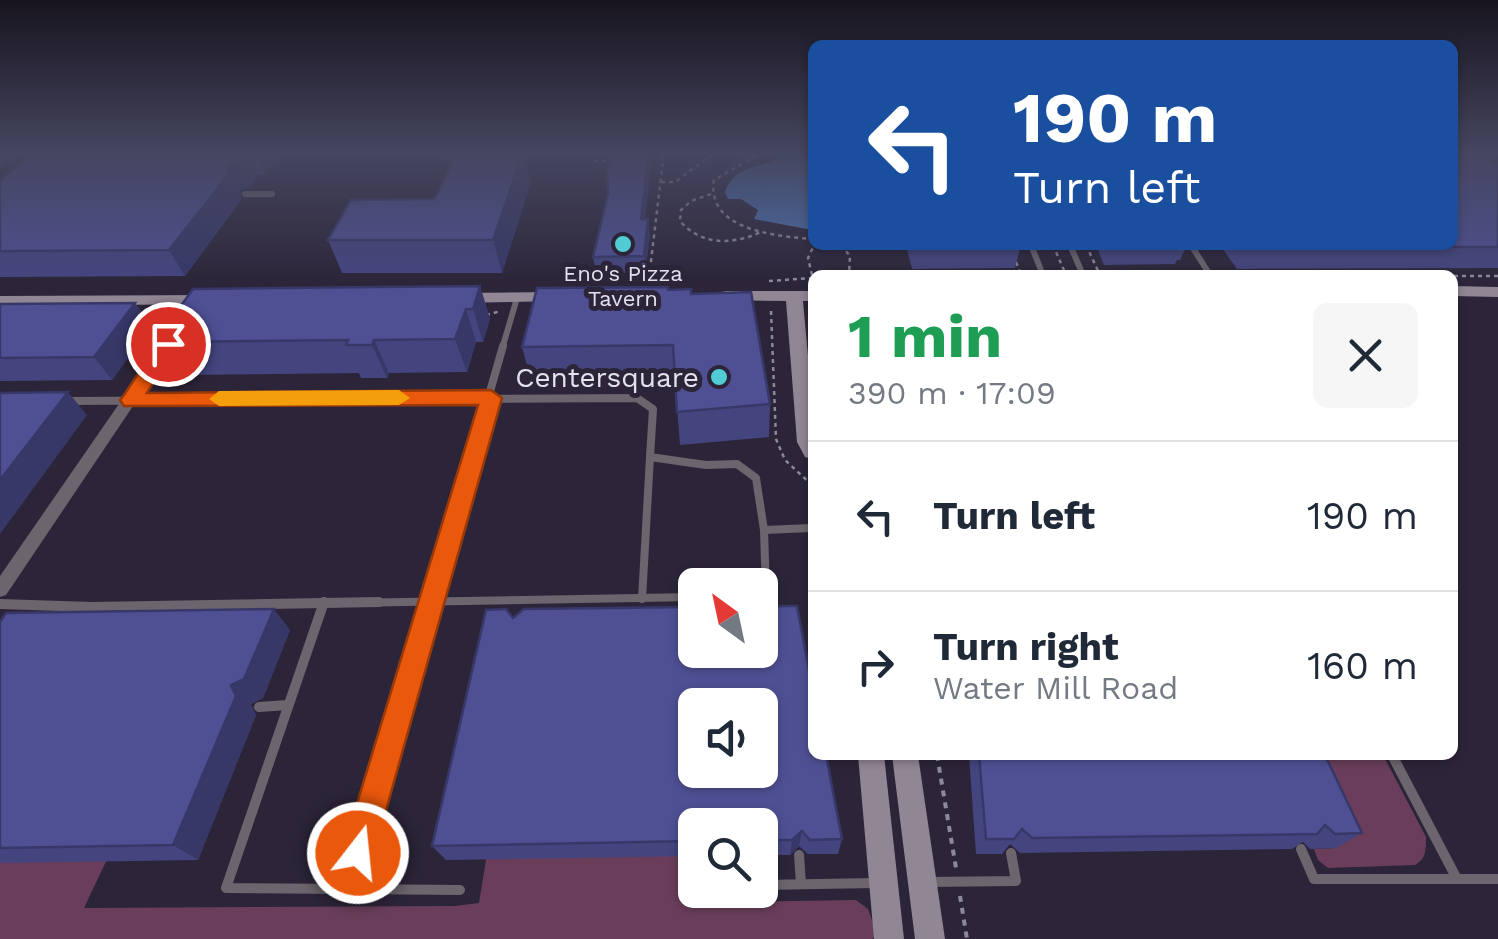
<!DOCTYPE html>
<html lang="en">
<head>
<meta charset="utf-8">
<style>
	body { margin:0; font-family:"Work Sans",sans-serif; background:#f6f6f7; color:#1f2937; height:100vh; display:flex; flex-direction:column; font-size:38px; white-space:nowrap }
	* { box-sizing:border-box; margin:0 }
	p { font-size:32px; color:#747a83 }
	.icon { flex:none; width:55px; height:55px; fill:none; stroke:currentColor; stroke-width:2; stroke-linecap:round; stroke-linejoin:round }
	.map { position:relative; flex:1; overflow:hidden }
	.drawer { position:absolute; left:808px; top:270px; width:650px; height:490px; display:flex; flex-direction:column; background:#fff; border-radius:15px; box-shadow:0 2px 8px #0004 }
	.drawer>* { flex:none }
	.hud { position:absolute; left:808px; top:40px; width:650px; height:210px; border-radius:15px; box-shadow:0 2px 8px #0004; background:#1a4fa0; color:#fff; overflow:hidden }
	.needle { width:65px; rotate:327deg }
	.tools { position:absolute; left:678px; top:568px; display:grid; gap:20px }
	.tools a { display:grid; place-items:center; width:100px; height:100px; border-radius:15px; background:#fff; box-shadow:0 2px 8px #0004; font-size:50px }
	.pin { position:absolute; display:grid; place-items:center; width:85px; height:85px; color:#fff; margin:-42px; border:5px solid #fff; border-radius:50%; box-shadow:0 2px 10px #0007 }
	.me { position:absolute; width:110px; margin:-55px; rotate:16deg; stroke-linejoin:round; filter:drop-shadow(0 0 8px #0008) }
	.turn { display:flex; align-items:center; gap:35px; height:210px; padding:0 40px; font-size:45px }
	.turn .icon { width:130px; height:130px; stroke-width:2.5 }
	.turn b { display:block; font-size:70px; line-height:85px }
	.round { display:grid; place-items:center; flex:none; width:105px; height:105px; border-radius:15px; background:#f6f6f7 }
	.summary { display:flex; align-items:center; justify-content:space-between; height:170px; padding:0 40px }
	h1 { font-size:60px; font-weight:700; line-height:75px; color:#1e9e55 }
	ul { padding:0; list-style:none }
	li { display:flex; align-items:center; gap:30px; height:150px; padding:0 40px; border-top:2px solid #e0e1e3 }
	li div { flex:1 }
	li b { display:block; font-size:38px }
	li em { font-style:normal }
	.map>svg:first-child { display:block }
	.green { fill:#6a3e5b }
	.water { fill:#4c71b1 }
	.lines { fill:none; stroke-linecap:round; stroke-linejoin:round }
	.path-far1 { stroke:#8e8999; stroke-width:2.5; stroke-dasharray:4 4; stroke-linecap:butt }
	.path { stroke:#8e8999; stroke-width:4; stroke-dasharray:6 6; stroke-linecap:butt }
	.lane-far2 { stroke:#6c656d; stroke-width:6 }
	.lane-far1 { stroke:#6c656d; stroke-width:8 }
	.lane { stroke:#6c656d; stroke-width:10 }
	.street { fill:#6c656d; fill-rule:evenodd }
	.secondary { fill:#918694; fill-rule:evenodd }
	.wall { fill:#44457f }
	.shaded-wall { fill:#373868 }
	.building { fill:#4f5094; stroke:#373868; stroke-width:2.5; fill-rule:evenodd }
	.route { fill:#ea580c; stroke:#983908; stroke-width:2.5 }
	.slow { fill:#f59e0b }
	.poi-dot { fill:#51ccd4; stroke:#2c2539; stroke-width:4 }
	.labels { text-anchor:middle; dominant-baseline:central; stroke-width:10; stroke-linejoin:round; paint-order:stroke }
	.far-poi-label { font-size:22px; fill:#e5e1ee; stroke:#2c2539 }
	.poi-label { font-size:28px; fill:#e5e1ee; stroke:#2c2539; text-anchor:end }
</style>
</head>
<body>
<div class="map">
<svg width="1498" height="939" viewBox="0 0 1498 939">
	<rect width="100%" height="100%" fill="#2c2539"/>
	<!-- green -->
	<g class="green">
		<path d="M1294,755H1383L1426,837C1426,850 1426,859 1415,865L1328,868L1318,860L1314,849L1335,848Z"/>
		<polygon points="488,848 695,848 695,890 732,890 732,902 856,900 868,909 877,934 872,939 0,939 0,852 110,853 84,908 455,906 479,903"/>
	</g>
	<!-- water -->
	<path class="water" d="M782,152H812V230L754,219L758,210L741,199H728L725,192C736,159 774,171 782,152Z"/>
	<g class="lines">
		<!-- path-far1 -->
		<g class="path-far1">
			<polyline points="711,152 745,156 778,152"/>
			<path d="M756,156L714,180C706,230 775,236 812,239"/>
			<polyline points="594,161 611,161"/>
			<polyline points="661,182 675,182 713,154"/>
			<path d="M711,194L691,201L681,210L680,221C702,246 732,245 761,232"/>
			<polyline points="841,245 850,256 849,275"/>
			<polyline points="1053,245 1066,275"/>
			<polyline points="1086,245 1100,275"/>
			<polyline points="1016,262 1021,275"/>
			<polyline points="812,275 808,258 814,245"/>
			<polyline points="1107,275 1195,275"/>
			<polyline points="1454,276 1498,276"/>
			<polyline points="649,278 664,152"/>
			<polyline points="769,281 812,278"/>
			<polyline points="771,311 776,439 785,460 812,485"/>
			<polyline points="486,315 501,311"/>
			<polyline points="146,316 178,316"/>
		</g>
		<!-- path -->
		<g class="path">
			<polyline points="937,755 956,868"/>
			<polyline points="960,896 967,939"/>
		</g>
		<!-- lane-far2 -->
		<g class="lane-far2">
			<polyline points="442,156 444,152"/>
			<polyline points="245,194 272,194"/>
			<polyline points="1031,245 1043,275"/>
			<polyline points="1070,245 1083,275"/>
			<polyline points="1191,245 1210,275"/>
			<polyline points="502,349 517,298"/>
		</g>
		<!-- lane-far1 -->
		<g class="lane-far1">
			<polyline points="68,401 637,398 653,409 650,457 706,465 737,464 756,478 764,530 766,593 760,594"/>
			<polyline points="764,530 812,528"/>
			<polyline points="766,593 766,605"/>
			<polyline points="642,599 650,457"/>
			<polyline points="0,604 23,605"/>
			<polyline points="228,605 695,597"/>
			<polyline points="323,605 324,601"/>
			<polyline points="429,605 503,346"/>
		</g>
		<!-- lane -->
		<g class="lane">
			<polyline points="324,602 226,888 347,889"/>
			<polyline points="429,602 347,889 460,890"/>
			<polyline points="766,602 766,622"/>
			<polyline points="0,604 92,607 379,602"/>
			<polyline points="259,707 288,705"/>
			<polyline points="1392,755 1457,879"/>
			<polyline points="1301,849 1314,879 1498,879"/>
			<polyline points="799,855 801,884"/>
			<polyline points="929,882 1016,881 1011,853"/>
			<polyline points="760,885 875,883"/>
		</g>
		<!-- street -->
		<polygon class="street" points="173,332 179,336 178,339 6,595 0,597 0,576 168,333"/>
		<!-- secondary -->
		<g class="secondary">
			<polygon points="1452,286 1498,287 1498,297 1452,296"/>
			<polygon points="727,291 812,291 812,301 803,301 812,400 812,459 805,457 797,442 786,301 721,300 721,292"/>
			<polygon points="558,292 566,297 564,301 457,303 449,298 457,293"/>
			<polygon points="213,295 219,296 219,304 0,306 0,296"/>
			<polygon points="858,755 884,755 904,939 874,939"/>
			<polygon points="892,755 918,755 945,939 915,939"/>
		</g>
	</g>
	<!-- wall -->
	<g class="wall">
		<polygon points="23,152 281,152 265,175 259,175 250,187 240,190 241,200 185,276 0,277 0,181 26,158 22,153"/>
		<polygon points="651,163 645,219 650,235 645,273 596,273 593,257 608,194"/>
		<polygon points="1498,165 1498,268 1237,269 1220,245 1452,245"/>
		<polygon points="531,182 502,273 342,273 328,240 435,199"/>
		<polygon points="906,245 1021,245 1015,268 912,269"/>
		<polygon points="1096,245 1187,245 1180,260 1177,260 1175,264 1104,265"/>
		<polygon points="480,286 490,319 483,342 476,342 467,372 389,373 387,378 361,378 359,373 179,375 155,342"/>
		<polygon points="669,290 692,294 770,404 769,437 680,445 675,378 531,380 522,347"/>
		<polygon points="135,303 151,326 112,380 0,381 0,304"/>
		<polygon points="513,618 842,839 838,854 808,854 799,846 790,855 760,855 760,825 695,825 695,856 446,860 432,846"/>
		<polygon points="0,622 290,630 263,698 251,704 256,715 198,860 0,863"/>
		<polygon points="969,755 1325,755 1362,833 1336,848 1310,849 1303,842 1292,849 1020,853 1010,844 1002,854 976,854"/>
	</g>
	<!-- shaded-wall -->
	<g class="shaded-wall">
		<polygon points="0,152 19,152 0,169"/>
		<polygon points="246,152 248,152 259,175 250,187 240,190 241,200 185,276 169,250 227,165"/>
		<polygon points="254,152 281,152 265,175"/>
		<polygon points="523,152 531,182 502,273 493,240"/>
		<polygon points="649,152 651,163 643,236 641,219"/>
		<polygon points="648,219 650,235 645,273 644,256"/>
		<polygon points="480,286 490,319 483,342 473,309"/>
		<polygon points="135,303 151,326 112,380 94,357"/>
		<polygon points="466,309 476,342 467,372 455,339"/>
		<polygon points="374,340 389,373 387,378 372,345"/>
		<polygon points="68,392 87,415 0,534 0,480"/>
		<polygon points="274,609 290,630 263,698 251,704 256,715 198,860 173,845 231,685"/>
		<polygon points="802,831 799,846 790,855 792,840"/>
	</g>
	<!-- building -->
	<g class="building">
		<polygon points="23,152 246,152 238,162 227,165 228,175 169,250 0,251 0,181 32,153 22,153"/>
		<polygon points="477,152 523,152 493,240 328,240 351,200 435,199 455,156 475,156"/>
		<polygon points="611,152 649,152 641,219 648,219 644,256 593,257 608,194 607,171"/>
		<polygon points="1452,152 1483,152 1498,165 1498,247 1248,247 1247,245 1452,245"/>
		<polygon points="916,245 1021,245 916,247"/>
		<polygon points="480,286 473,309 466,309 455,339 374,340 372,345 346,345 348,340 155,342 193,289"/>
		<polygon points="668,287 668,290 691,289 691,294 751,292 770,404 677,412 673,345 522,347 537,288"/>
		<polygon points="135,303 94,357 0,358 0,304"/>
		<polygon points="68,392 0,480 0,393"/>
		<path d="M776,606H797L812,686V755H826L842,839L810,840L802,831L792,840H760V825H695V841L432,846L486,610L506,609L513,618L524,609L695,607V650H760V608L768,615ZM695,705H760V770H695Z"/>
		<polygon points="274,609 244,679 231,685 236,696 173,845 0,848 0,622 6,613"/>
		<polygon points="979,755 1325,755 1362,833 1335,834 1325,825 1317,834 1032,838 1022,829 1014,839 986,839"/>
	</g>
	<!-- sky -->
	<linearGradient id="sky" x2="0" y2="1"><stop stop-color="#18141f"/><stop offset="0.54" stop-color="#45465f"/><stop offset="1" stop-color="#45465f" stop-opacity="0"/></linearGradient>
	<rect width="1498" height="284" fill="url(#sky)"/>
	<!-- route -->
	<polygon class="route" points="168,338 178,344 147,393 491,390 502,398 374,853 369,864 358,869 346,864 342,853 478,405 124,406 120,400 124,395 161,339"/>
	<!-- slow -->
	<polygon class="slow" points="399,390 410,398 399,405 219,406 209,399 219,391"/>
	<!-- markers -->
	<g class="poi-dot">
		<circle cx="623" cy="244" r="10"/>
		<circle cx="719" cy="377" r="10"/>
	</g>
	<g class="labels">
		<!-- far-poi labels -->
		<g class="far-poi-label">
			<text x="623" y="273">Eno's Pizza<tspan x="623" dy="25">Tavern</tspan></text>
		</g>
		<!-- poi labels -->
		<g class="poi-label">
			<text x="699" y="377">Centersquare</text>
		</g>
	</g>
</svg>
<div class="tools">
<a><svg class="needle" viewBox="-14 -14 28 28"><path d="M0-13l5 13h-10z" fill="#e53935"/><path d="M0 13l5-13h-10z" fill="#747a83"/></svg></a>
<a><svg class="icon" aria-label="sound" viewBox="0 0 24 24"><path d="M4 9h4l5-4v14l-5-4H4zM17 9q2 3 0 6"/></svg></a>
<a><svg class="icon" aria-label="search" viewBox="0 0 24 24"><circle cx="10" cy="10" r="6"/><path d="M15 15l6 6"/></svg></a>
</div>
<div class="pin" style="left:168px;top:344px;background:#d93025"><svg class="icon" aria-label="arrive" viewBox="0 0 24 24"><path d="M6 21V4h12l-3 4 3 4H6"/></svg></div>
<svg class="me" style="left:358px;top:853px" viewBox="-20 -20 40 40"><circle r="17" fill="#ea580c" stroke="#fff" stroke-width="3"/><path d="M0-11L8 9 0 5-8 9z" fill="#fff"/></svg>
<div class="hud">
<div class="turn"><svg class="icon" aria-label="left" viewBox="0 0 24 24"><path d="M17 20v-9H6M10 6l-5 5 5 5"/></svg><div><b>190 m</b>Turn left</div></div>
</div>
<section class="drawer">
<div class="summary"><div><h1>1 min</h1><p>390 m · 17:09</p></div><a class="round"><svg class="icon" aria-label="close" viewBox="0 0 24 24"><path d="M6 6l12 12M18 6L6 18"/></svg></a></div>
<ul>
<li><svg class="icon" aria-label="left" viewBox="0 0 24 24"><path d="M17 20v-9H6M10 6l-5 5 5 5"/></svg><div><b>Turn left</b></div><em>190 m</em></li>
<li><svg class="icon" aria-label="right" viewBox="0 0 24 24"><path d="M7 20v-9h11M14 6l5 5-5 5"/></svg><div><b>Turn right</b><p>Water Mill Road</p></div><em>160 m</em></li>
</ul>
</section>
</div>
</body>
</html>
